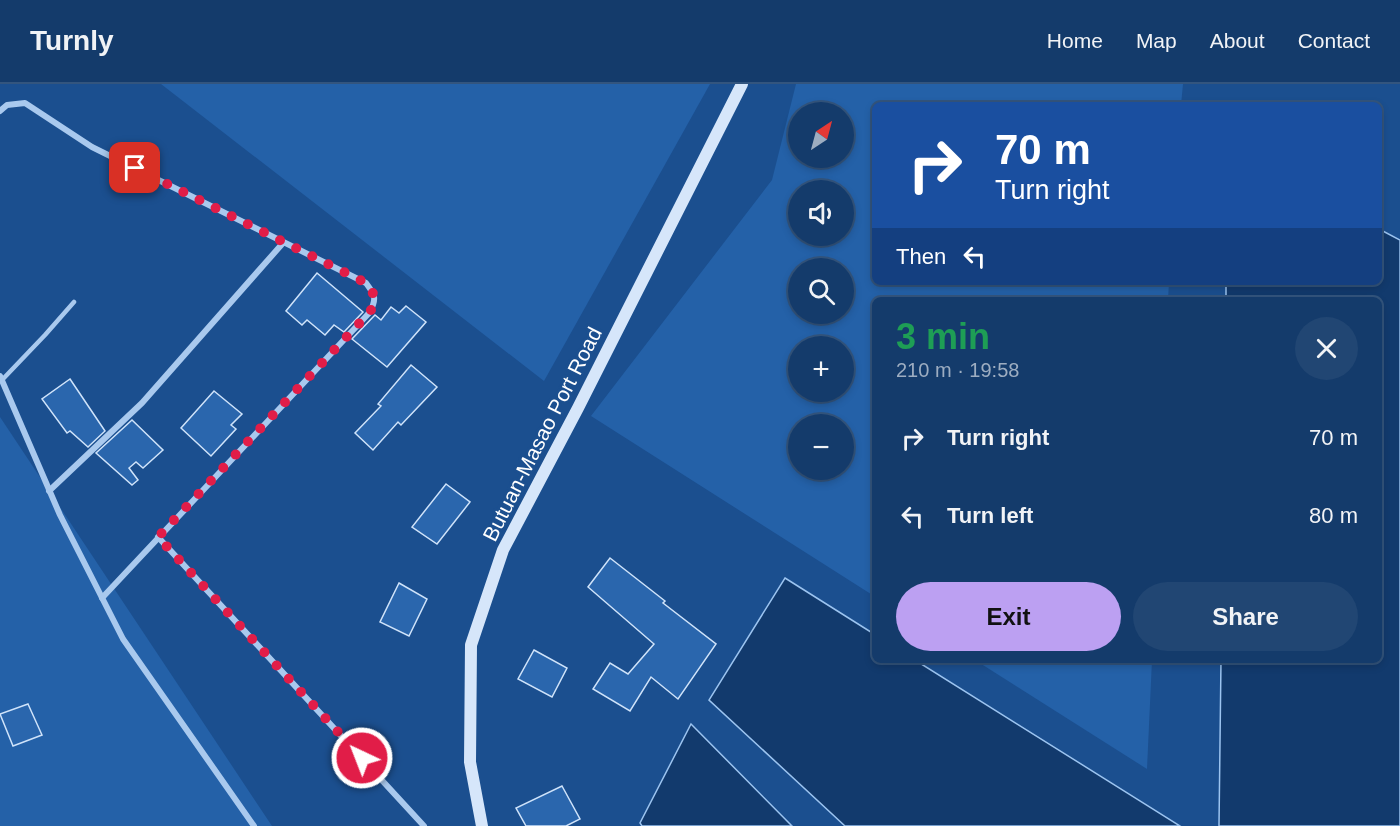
<!DOCTYPE html>
<html lang="en">
<head>
<meta charset="utf-8">
<style>
	body { margin:0; font-family:Arial,sans-serif; background:#214673; color:#f1f3f6; height:100vh; display:flex; flex-direction:column; font-size:22px; white-space:nowrap }
	* { box-sizing:border-box; margin:0 }
	p { font-size:20px; color:#9dadc1 }
	.icon { flex:none; width:33px; height:33px; fill:none; stroke:currentColor; stroke-width:2; stroke-linecap:round; stroke-linejoin:round }
	.map { position:relative; flex:1; overflow:hidden }
	.side { position:absolute; left:872px; top:213px; width:510px; height:366px; display:flex; flex-direction:column; background:#143b6b; border-radius:9px; box-shadow:0 3px 9px #0003,0 0 0 2px #33557e }
	.side>* { flex:none }
	.top-card { position:absolute; left:872px; top:18px; width:510px; height:183px; border-radius:9px; box-shadow:0 3px 9px #0003,0 0 0 2px #33557e; background:#1a4fa0; color:#fff; overflow:hidden }
	.needle { width:39px; rotate:36deg }
	.controls { position:absolute; left:788px; top:18px; display:grid; gap:12px }
	.controls a { display:grid; place-items:center; width:66px; height:66px; border-radius:50%; background:#143b6b; box-shadow:0 3px 9px #0003,0 0 0 2px #33557e; font-size:30px }
	.pin { position:absolute; display:grid; place-items:center; width:51px; height:51px; color:#fff; margin:-26px; border-radius:12px; box-shadow:0 3px 9px #0006 }
	.me { position:absolute; width:66px; margin:-33px; rotate:317deg; stroke-linejoin:round; filter:drop-shadow(0 0 4px #0008) }
	.turn { display:flex; align-items:center; gap:21px; height:126px; padding:0 24px; font-size:27px }
	.turn .icon { width:78px; height:78px; stroke-width:2.5 }
	.turn b { display:block; font-size:42px; line-height:51px }
	.then { display:flex; align-items:center; height:57px; padding:0 24px; background:#0003; gap:12px; font-size:22px }
	.round { display:grid; place-items:center; flex:none; width:63px; height:63px; border-radius:32px; background:#214673 }
	.head { display:flex; align-items:center; justify-content:space-between; height:102px; padding:0 24px }
	h1 { font-size:36px; font-weight:700; line-height:45px; color:#1e9e55 }
	.cta { display:flex; gap:12px; margin-top:auto; padding:12px 24px }
	.cta a { flex:1; height:69px; border-radius:36px; background:#bca0f2; color:#111; font-size:24px; font-weight:700; line-height:69px; text-align:center }
	.cta a+a { background:#214673; color:#f1f3f6 }
	ul { padding:0; list-style:none }
	li { display:flex; align-items:center; gap:18px; height:78px; padding:0 24px }
	li div { flex:1 }
	li b { display:block; font-size:22px }
	li em { font-style:normal }
	header { display:flex; align-items:center; gap:36px; box-sizing:border-box; height:84px; padding:0 30px; background:#143b6b; border-bottom:2px solid #33557e }
	header strong { font-size:28px }
	nav { display:flex; gap:33px; margin-inline-start:auto; font-size:21px }
	.map>svg:first-child { display:block }
	.green { fill:#2461a8; fill-rule:evenodd }
	.water { fill:#123a6d; stroke:#9cc4f0; stroke-width:1.5 }
	.building { fill:#2a66ad; stroke:#cfe3fa; stroke-width:1.5 }
	.lines { fill:none; stroke-linecap:round; stroke-linejoin:round }
	.lane { stroke:#a9c9ee; stroke-width:4.5 }
	.street { stroke:#a9c9ee; stroke-width:6 }
	.secondary { stroke:#d6e6fa; stroke-width:12 }
	.route { stroke:#e11d48; stroke-width:10; stroke-dasharray:0 18 }
	.labels { text-anchor:middle; dominant-baseline:central; stroke-width:6; stroke-linejoin:round; paint-order:stroke }
	.street-label { font-size:21px; fill:#fff; stroke:#1b4f8f }
</style>
</head>
<body>
<header>
<strong>Turnly</strong>
<nav><a>Home</a><a>Map</a><a>About</a><a>Contact</a></nav>
</header>
<div class="map">
<svg width="1400" height="742" viewBox="0 0 1400 742">
	<rect width="100%" height="100%" fill="#1b4f8f"/>
	<!-- green -->
	<g class="green">
		<polygon points="161,0 710,0 544,297"/>
		<path d="M796,0H1183L1181,21H874V198H1169L1168,216H874V512L591,332L772,96ZM798,28H843V74H798ZM798,106H843V152H798ZM798,184H843V230H798ZM798,262H843V308H798ZM798,340H843V386H798Z"/>
		<polygon points="0,333 272,742 0,742"/>
		<polygon points="975,576 1152,576 1147,685"/>
	</g>
	<!-- water -->
	<g class="water">
		<polygon points="1379,145 1400,156 1400,742 1219,742 1221,576 1378,576 1378,216 1226,216 1226,198 1378,198"/>
		<polygon points="785,494 874,550 874,576 915,576 1180,742 845,742 709,616"/>
		<polygon points="691,640 792,742 642,742 640,739"/>
	</g>
	<!-- building -->
	<g class="building">
		<polygon points="317,189 363,228 344,248 334,241 325,251 307,236 302,241 286,227"/>
		<polygon points="406,222 426,238 387,283 352,255 375,231 381,236 391,223 399,229"/>
		<polygon points="411,281 437,303 401,341 398,338 373,366 355,349 381,322 378,320"/>
		<polygon points="70,295 105,347 88,363 70,347 67,349 42,315"/>
		<polygon points="214,307 242,330 231,341 236,345 211,372 181,344"/>
		<polygon points="132,336 163,366 143,384 136,378 129,384 138,396 132,401 96,369"/>
		<polygon points="446,400 470,418 437,460 412,443"/>
		<polygon points="610,474 665,517 663,519 716,560 678,615 651,593 630,627 593,605 610,579 628,590 654,560 588,503"/>
		<polygon points="399,499 427,515 409,552 380,538"/>
		<polygon points="534,566 567,584 552,613 518,595"/>
		<polygon points="28,620 42,651 13,662 0,630"/>
		<polygon points="562,702 580,735 566,742 526,742 516,724"/>
	</g>
	<g class="lines">
		<!-- lane -->
		<polyline class="lane" points="2,296 45,251 74,218"/>
		<!-- street -->
		<g class="street">
			<path d="M0,27L7,21L25,19L92,63L366,199C375,211 377,214 370,228L102,514"/>
			<polyline points="0,292 60,431 123,555 254,742"/>
			<polyline points="49,407 142,319 283,159"/>
			<polyline points="158,453 424,742"/>
		</g>
		<!-- secondary -->
		<polyline class="secondary" points="482,742 470,678 471,561 503,466 578,324 742,0"/>
	</g>
	<g class="lines">
		<!-- route -->
		<path class="route" d="M135,84L366,199C375,211 377,214 370,228L158,453L362,674"/>
	</g>
	<g class="labels">
		<!-- street labels -->
		<g class="street-label">
			<text transform="translate(542 350) rotate(-63)">Butuan-Masao Port Road</text>
		</g>
	</g>
</svg>
<div class="controls">
<a><svg class="needle" viewBox="-14 -14 28 28"><path d="M0-13l5 13h-10z" fill="#e53935"/><path d="M0 13l5-13h-10z" fill="#9dadc1"/></svg></a>
<a><svg class="icon" aria-label="sound" viewBox="0 0 24 24"><path d="M4 9h4l5-4v14l-5-4H4zM17 9q2 3 0 6"/></svg></a>
<a><svg class="icon" aria-label="search" viewBox="0 0 24 24"><circle cx="10" cy="10" r="6"/><path d="M15 15l6 6"/></svg></a>
<a>+</a>
<a>−</a>
</div>
<div class="pin" style="left:135px;top:84px;background:#d93025"><svg class="icon" aria-label="arrive" viewBox="0 0 24 24"><path d="M6 21V4h12l-3 4 3 4H6"/></svg></div>
<svg class="me" style="left:362px;top:674px" viewBox="-20 -20 40 40"><circle r="17" fill="#e11d48" stroke="#fff" stroke-width="3"/><path d="M0-11L8 9 0 5-8 9z" fill="#fff"/></svg>
<div class="top-card">
<div class="turn"><svg class="icon" aria-label="right" viewBox="0 0 24 24"><path d="M7 20v-9h11M14 6l5 5-5 5"/></svg><div><b>70 m</b>Turn right</div></div>
<div class="then">Then<svg class="icon" aria-label="left" viewBox="0 0 24 24"><path d="M17 20v-9H6M10 6l-5 5 5 5"/></svg></div>
</div>
<section class="side">
<div class="head"><div><h1>3 min</h1><p>210 m · 19:58</p></div><a class="round"><svg class="icon" aria-label="close" viewBox="0 0 24 24"><path d="M6 6l12 12M18 6L6 18"/></svg></a></div>
<ul>
<li><svg class="icon" aria-label="right" viewBox="0 0 24 24"><path d="M7 20v-9h11M14 6l5 5-5 5"/></svg><div><b>Turn right</b></div><em>70 m</em></li>
<li><svg class="icon" aria-label="left" viewBox="0 0 24 24"><path d="M17 20v-9H6M10 6l-5 5 5 5"/></svg><div><b>Turn left</b></div><em>80 m</em></li>
</ul>
<div class="cta"><a>Exit</a><a>Share</a></div>
</section>
</div>
</body>
</html>
